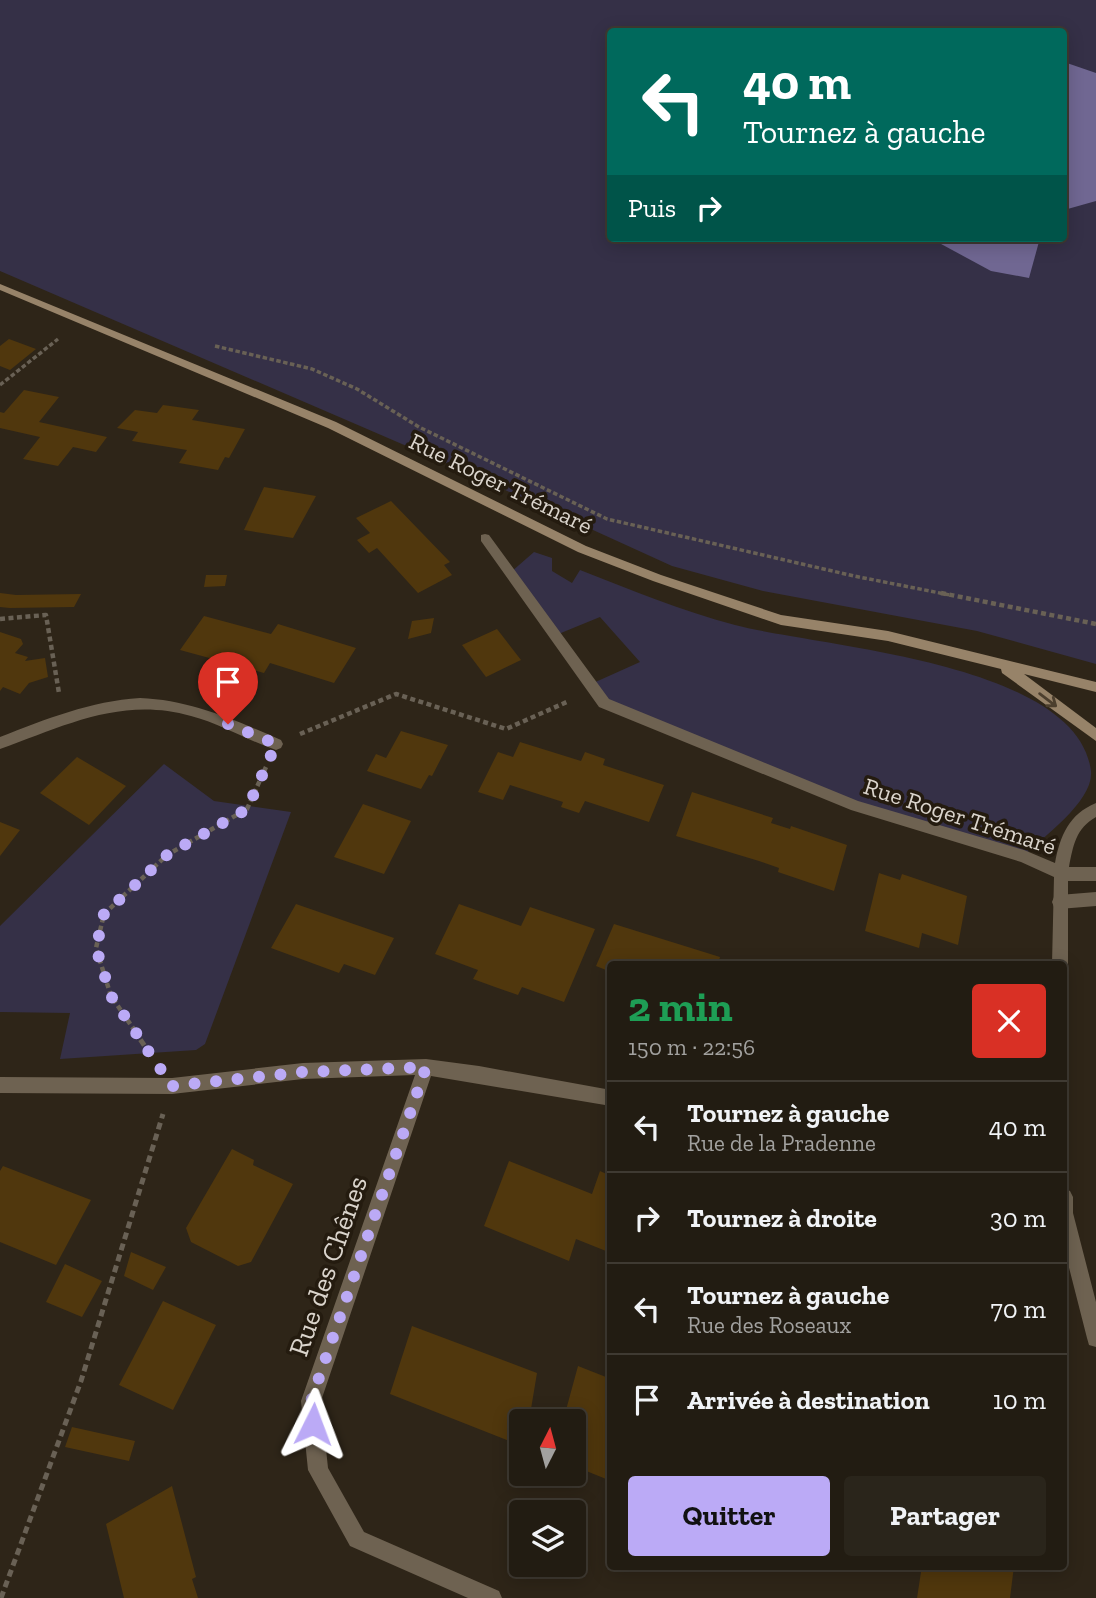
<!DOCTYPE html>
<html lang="fr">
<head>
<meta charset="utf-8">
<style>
	body { margin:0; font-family:"Zilla Slab",serif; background:#2a251b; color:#f1f3f6; height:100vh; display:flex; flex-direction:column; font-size:26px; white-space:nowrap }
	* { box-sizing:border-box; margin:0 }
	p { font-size:23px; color:#a2a19f }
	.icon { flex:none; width:38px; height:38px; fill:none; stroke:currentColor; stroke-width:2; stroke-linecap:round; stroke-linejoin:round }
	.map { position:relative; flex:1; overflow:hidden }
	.panel { position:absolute; left:607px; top:961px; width:460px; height:609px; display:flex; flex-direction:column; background:#221c12; border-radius:7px; box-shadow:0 4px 18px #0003,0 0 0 2px #3f3a32 }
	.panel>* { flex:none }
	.top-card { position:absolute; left:607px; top:28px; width:460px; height:214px; border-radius:7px; box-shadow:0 4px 18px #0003,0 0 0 2px #3f3a32; background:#00695c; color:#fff; overflow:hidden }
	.needle { width:46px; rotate:6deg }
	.buttons { position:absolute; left:509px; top:1409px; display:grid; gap:14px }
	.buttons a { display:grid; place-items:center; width:77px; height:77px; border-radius:7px; background:#221c12; box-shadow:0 4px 18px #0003,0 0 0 2px #3f3a32; font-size:35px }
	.pin { position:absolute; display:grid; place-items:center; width:60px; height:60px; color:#fff; margin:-72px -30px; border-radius:50% 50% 50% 0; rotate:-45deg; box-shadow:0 0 7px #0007 }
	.pin .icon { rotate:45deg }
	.me { position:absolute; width:77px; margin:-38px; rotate:3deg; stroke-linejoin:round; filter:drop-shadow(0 0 5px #0008) }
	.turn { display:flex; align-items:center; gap:24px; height:147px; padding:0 21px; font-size:32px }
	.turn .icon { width:91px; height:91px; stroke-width:2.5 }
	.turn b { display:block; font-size:49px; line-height:60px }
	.then { display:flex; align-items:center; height:66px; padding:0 21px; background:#0003; gap:14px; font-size:26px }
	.round { display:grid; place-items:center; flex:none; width:74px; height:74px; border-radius:7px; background:#2a251b }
	.overview { display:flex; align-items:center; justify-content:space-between; height:119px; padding:0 21px }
	h1 { font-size:42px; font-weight:700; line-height:52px; color:#1e9e55 }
	.action { display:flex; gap:14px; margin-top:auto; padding:14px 21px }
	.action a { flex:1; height:80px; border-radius:7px; background:#bbaaf6; color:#111; font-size:28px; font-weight:700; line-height:80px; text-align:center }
	.action a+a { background:#2a251b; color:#f1f3f6 }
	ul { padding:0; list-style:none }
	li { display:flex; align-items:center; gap:21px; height:91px; padding:0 21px; border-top:2px solid #3f3a32 }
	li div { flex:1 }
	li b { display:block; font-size:26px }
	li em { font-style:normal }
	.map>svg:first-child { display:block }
	.green { fill:#353047; fill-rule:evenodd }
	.water { fill:#706792 }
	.building { fill:#50370d }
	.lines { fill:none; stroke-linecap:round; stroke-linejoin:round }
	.path-far2 { stroke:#696155; stroke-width:3.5; stroke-dasharray:4.5 2.5; stroke-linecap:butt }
	.path-far1 { stroke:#696155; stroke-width:4.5; stroke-dasharray:5 3.5; stroke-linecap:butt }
	.path { stroke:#696155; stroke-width:5; stroke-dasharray:7 4.5; stroke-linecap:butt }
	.lane { fill:#6e6251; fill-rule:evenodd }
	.street { fill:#6e6251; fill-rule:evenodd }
	.secondary { fill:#978369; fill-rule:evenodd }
	.oneway { stroke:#4c3f2e }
	.route { stroke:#bbaaf6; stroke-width:12; stroke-dasharray:0 21.6 }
	.labels { text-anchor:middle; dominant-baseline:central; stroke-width:7; stroke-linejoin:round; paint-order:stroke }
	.street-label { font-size:24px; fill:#dad4cc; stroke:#241b0f }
	.near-street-label { font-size:28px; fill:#dad4cc; stroke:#241b0f }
</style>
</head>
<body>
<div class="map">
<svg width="1096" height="1598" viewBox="0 0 1096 1598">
	<rect width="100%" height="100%" fill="#2e2518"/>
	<!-- green -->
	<g class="green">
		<path d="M0,0H1096V664L977,631L763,591L672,566L446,463L0,271ZM611,32H1064V238H611Z"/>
		<path d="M534,552L552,558V571L572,583L580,570C631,590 682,611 735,625C818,647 1077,661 1091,771C1094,801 1044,836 1024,856L856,806L604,703L591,684L640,662L600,617L556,635L511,572Z"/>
		<polygon points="164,764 214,801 291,812 205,1044 196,1050 60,1059 70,1013 0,1012 0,926"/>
	</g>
	<!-- water -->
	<g class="water">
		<polygon points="1064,62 1096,73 1096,201 1064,210"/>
		<polygon points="930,238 1040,238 1029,278 991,271"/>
	</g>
	<!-- building -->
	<g class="building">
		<polygon points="9,339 36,349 10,370 0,366 0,346"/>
		<polygon points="24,390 59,397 39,422 107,437 96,452 73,447 58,466 23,459 40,437 0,428 0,412 4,413"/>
		<polygon points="163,405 199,410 192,420 245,429 229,458 225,457 218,470 179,463 187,450 132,441 138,432 117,428 135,410 157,413"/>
		<polygon points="264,487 316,496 293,538 244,530"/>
		<polygon points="391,501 450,562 444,565 452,575 418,593 377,548 369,553 357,540 370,533 356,518"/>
		<polygon points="206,575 227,575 225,586 204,587"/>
		<polygon points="0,593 16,595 81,594 74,607 10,608 0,607"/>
		<polygon points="204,616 271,634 278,624 356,648 334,683 270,663 264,673 180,650"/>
		<polygon points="434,618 431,633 408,639 412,621"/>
		<polygon points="497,629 521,660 486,677 462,645"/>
		<polygon points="0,632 21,639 23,644 15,653 28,657 25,661 45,658 48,677 29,683 20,694 3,687 0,691"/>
		<polygon points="401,731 448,745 432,776 429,775 421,789 367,771 376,754 386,758"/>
		<polygon points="520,742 581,761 585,752 605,759 603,765 664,785 649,822 585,801 579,813 561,807 563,802 510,785 503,800 478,792 498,752 513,757"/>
		<polygon points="77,757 126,786 89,825 40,793"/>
		<polygon points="692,792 773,818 771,823 790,829 791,826 847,845 834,891 778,872 779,868 759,861 676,836"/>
		<polygon points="363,804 411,821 384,874 334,857"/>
		<polygon points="0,822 20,830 0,856"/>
		<polygon points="879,873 900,880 902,874 967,896 958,945 922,933 919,948 865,931"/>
		<polygon points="296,904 394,938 375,975 344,964 339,973 271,948"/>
		<polygon points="459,904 521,926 530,907 595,929 564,1002 522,987 518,995 495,987 473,979 478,970 435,954"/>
		<polygon points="614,924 720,957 718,964 611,964 611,972 596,966"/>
		<polygon points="232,1149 254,1160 253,1165 293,1184 251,1262 238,1266 191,1242 186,1228"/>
		<polygon points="509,1161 592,1194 600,1171 611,1176 611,1253 576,1239 569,1261 484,1226"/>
		<polygon points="3,1166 91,1200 56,1265 0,1242 0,1171"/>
		<polygon points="131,1252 166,1267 153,1290 124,1276"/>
		<polygon points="65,1264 102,1281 82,1317 46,1302"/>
		<polygon points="163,1301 216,1325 173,1410 119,1385"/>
		<polygon points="412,1326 537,1373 529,1421 522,1421 522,1446 390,1394"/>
		<polygon points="578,1366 611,1379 611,1481 574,1466 574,1421 563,1421"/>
		<polygon points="72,1427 135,1441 129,1461 65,1447"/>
		<polygon points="172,1486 196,1577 192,1579 198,1598 124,1598 106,1524"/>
		<polygon points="907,1566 1014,1566 1010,1598 917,1598 921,1572"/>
	</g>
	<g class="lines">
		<!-- path-far2 -->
		<g class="path-far2">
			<polyline points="215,346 312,369 357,389 419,427 607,519 854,576 950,595"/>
			<polyline points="0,385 58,339"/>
		</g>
		<!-- path-far1 -->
		<g class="path-far1">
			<polyline points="941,593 1096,624"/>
			<polyline points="0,619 46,615 59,693"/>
			<polyline points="300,734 396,694 506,729 569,701"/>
			<polyline points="135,1031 111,996 96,948 104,914 167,855 247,809 266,767"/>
		</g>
		<!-- path -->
		<g class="path">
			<polyline points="134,1030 152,1057"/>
			<polyline points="1,1598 81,1381 163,1114"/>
		</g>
		<!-- lane -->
		<polygon class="lane" points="1096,892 1096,906 1059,909 1054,907 1052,902 1054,897 1059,895"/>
		<!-- street -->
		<g class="street">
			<path d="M485,534L489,535L609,699L858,801L1024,850L1055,863C1060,836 1069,814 1096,803V817C1076,828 1073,846 1069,867H1096V881H1068V964L1065,969L1064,964H1052L1054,877L1021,862L851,810L599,707L481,541V535Z"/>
			<path d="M140,698C191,700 235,720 281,740L283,744L281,748L276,750C247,740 221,724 191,716C122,696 64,726 0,749V737C46,719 91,701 140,698Z"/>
			<polygon points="426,1059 479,1066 611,1090 611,1106 431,1076 321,1401 328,1468 364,1532 499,1591 502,1598 468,1598 350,1546 308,1470 301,1401 415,1075 303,1079 172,1094 0,1093 0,1077 172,1078 303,1063"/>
			<polygon points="1064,1188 1070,1191 1073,1197 1073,1213 1096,1302 1096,1347 1089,1345 1087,1338 1064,1248"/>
		</g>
		<!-- secondary -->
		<polygon class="secondary" points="0,284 336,422 586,546 661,575 781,615 888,631 1096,682 1096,692 1024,674 1096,728 1096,741 1002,673 1001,669 888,641 781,625 653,581 578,552 328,428 0,290"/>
	</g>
	<!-- one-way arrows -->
	<defs><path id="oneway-shaft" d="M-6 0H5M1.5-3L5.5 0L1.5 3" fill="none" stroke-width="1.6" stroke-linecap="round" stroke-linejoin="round" transform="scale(1.75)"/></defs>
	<use class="oneway" href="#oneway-shaft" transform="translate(1048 700) rotate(37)"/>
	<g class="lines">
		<!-- route -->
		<polyline class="route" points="228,724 276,744 247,809 167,855 104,914 96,948 111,996 172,1086 303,1072 426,1067 311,1401 313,1424"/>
	</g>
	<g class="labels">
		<!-- street labels -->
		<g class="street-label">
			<text transform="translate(501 483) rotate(26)">Rue Roger Trémaré</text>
			<text transform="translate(960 816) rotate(18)">Rue Roger Trémaré</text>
		</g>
		<!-- near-street labels -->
		<g class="near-street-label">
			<text transform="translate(328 1266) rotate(-71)">Rue des Chênes</text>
		</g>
	</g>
</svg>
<div class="buttons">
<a><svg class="needle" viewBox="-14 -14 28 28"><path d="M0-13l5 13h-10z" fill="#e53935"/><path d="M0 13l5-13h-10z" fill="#a2a19f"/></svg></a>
<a><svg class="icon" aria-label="layers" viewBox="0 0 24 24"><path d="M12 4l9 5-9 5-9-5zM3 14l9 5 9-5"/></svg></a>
</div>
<div class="pin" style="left:228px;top:724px;background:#d93025"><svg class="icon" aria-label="arrive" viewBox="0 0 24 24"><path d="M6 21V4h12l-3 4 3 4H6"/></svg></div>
<svg class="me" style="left:313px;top:1424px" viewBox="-20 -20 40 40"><path d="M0-17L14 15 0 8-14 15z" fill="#bbaaf6" stroke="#fff" stroke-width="4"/></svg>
<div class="top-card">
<div class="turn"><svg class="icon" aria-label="left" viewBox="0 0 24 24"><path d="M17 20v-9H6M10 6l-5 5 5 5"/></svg><div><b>40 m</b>Tournez à gauche</div></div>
<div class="then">Puis<svg class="icon" aria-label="right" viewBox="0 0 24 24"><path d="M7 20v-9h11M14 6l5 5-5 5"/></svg></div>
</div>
<section class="panel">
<div class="overview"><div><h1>2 min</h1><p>150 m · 22:56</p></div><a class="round" style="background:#d93025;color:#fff"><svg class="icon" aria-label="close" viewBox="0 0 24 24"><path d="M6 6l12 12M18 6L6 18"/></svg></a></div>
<ul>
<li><svg class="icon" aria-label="left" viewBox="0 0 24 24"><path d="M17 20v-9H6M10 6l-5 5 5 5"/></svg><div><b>Tournez à gauche</b><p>Rue de la Pradenne</p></div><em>40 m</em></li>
<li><svg class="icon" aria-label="right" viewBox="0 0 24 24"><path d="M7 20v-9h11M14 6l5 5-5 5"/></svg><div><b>Tournez à droite</b></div><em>30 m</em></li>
<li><svg class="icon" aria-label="left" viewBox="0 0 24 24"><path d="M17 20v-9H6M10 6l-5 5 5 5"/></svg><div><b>Tournez à gauche</b><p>Rue des Roseaux</p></div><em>70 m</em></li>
<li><svg class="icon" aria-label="arrive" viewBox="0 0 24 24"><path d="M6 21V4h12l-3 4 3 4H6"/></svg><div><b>Arrivée à destination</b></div><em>10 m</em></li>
</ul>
<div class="action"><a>Quitter</a><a>Partager</a></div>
</section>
</div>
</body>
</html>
